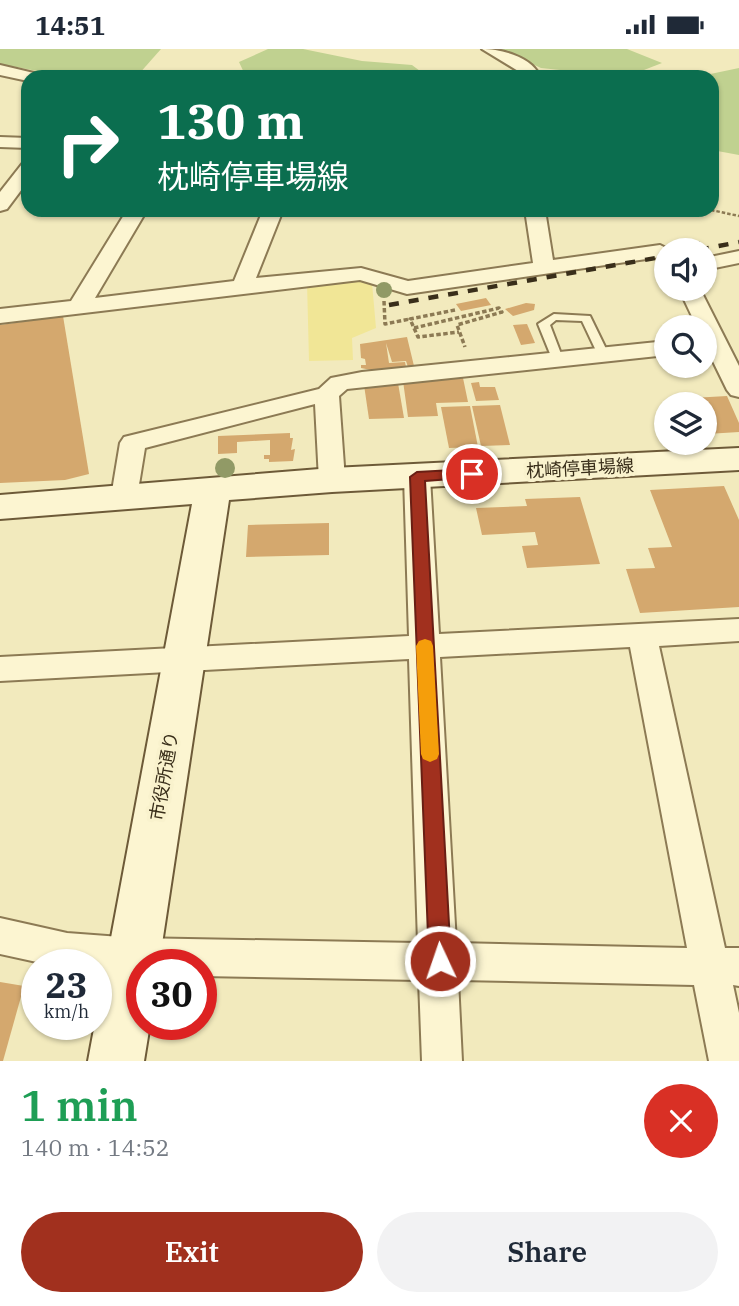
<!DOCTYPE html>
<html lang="en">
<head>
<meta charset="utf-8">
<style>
	body { margin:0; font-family:"IBM Plex Serif","Noto Sans JP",serif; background:#f2f2f3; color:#1f2937; height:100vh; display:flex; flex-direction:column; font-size:26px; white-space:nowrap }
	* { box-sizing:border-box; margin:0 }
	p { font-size:23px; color:#747a83 }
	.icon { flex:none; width:38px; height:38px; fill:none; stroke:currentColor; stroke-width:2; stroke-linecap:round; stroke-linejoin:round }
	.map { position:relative; height:1012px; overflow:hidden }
	.side { display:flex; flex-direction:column; background:#fff; flex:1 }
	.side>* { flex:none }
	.guide { position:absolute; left:21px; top:21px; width:698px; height:147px; border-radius:21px; box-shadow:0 2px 5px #0004; background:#0b6e4f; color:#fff; overflow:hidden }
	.controls { position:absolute; left:654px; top:189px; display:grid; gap:14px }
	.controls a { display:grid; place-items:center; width:63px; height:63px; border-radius:50%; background:#fff; box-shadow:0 2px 5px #0004; font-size:35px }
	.speed { position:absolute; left:21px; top:900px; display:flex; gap:14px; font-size:35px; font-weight:700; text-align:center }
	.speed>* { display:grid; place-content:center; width:91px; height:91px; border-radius:50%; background:#fff; box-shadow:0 2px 5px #0004; line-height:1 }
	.speed small { font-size:18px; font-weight:400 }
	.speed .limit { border:10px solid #d22; background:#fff; color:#111 }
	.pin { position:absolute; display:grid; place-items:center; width:60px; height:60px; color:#fff; margin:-30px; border:4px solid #fff; border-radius:50%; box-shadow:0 2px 7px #0007 }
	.me { position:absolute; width:77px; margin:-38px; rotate:357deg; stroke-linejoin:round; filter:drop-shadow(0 0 5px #0008) }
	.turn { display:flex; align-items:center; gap:24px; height:147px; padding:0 21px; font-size:32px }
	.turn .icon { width:91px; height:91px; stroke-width:2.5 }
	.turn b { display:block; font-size:49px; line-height:60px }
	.round { display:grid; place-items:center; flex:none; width:74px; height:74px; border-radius:37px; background:#f2f2f3 }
	.summary { display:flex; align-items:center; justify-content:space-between; height:119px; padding:0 21px }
	h1 { font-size:42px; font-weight:600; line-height:52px; color:#1e9e55 }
	.cta { display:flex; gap:14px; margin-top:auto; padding:14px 21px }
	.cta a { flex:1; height:80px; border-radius:42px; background:#a1301e; color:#fff; font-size:28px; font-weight:600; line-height:80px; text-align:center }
	.cta a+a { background:#f2f2f3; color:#1f2937 }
	.status { display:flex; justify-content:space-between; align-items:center; height:49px; padding:0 35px; background:#fff; direction:ltr }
	.status svg { height:19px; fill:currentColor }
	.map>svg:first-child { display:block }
	.green { fill:#c0d190 }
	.sand { fill:#f1e696 }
	.building { fill:#d4a86e }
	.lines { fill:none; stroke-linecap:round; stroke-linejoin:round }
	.lane-casing { stroke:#8c7a54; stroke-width:4 }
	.street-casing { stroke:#8c7a54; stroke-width:4 }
	.secondary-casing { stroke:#6d5a38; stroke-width:4 }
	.path-far1 { stroke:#8c7a54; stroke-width:2.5; stroke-dasharray:3.5 2; stroke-linecap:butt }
	.path { stroke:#8c7a54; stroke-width:3.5; stroke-dasharray:4.5 2.5; stroke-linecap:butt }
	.lane { fill:#fcf5d1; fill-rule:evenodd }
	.street { fill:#fcf5d1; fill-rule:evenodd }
	.secondary { fill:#fcf5d1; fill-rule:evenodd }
	.rail { stroke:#392e1a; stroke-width:4.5; stroke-dasharray:10 10; stroke-linecap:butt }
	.tree { fill:#919a66 }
	.route { fill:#a1301e; stroke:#691f14; stroke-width:2 }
	.slow { fill:#f59e0b }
	.labels { text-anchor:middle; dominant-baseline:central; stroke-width:7; stroke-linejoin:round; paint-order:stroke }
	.street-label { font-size:18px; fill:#392e1a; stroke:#f9f2cd }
</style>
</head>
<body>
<div class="status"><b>14:51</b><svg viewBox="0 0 49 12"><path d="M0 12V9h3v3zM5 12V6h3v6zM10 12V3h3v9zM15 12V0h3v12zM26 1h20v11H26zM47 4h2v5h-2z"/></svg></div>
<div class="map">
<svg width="739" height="1012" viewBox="0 0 739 1012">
	<rect width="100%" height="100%" fill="#f2eabd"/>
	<!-- green -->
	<g class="green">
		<polygon points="0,0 161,0 138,26 69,28 0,15"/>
		<polygon points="268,0 303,0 362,12 412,16 428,28 246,28 239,13"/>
		<polygon points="499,0 627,0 662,14 626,28 541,19"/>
		<polygon points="739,19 739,106 712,101 712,28 696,28"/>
	</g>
	<!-- sand -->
	<polygon class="sand" points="358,229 372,234 376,279 352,289 353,311 309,312 307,233"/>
	<!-- building -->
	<g class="building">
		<polygon points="486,249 491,256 461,262 456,255"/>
		<polygon points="526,254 535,255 534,261 513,267 505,260"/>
		<polygon points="63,267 89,425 65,431 0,434 0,276"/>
		<polygon points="527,275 535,294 521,296 513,276"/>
		<polygon points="407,288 414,317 408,318 406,312 392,313 386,294 389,314 405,313 406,318 371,321 361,319 361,316 366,316 365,310 361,309 360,295"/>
		<polygon points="463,329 468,353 436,354 438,367 408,368 403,332"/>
		<polygon points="479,333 480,338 495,338 499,351 476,352 471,334"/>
		<polygon points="398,334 404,369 369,370 364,336"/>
		<polygon points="727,347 739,374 739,383 707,385 705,355 694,355 692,349"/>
		<polygon points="500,356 510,396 481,397 472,357"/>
		<polygon points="470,357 478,398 449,399 441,358"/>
		<polygon points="290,384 290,389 293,389 291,401 295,400 293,412 269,413 269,410 264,410 264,406 270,406 270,391 237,393 237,404 218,405 218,387"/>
		<polygon points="724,437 739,471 739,558 640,564 626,520 655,519 648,499 672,498 650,441"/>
		<polygon points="580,448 600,515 527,519 522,497 538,496 535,483 482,486 476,459 527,457 525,450"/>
		<polygon points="329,474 329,506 246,508 248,476"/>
		<polygon points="0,933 24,937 3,1012 0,1012"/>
	</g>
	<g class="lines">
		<defs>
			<polygon id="lane" points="554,265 590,267 609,306 607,308 599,308 582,272 556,271 550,276 563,310 561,312 553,312 538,275"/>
			<g id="street">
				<path d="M482,0C501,0 533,8 540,28H524L523,25Z"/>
				<polygon points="0,16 38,25 40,28 28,28 28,32 0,26"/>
				<polygon points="0,88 28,89 28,99 0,98"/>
				<polygon points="28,114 28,132 7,160 0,162 0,143 22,115"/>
				<polygon points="127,161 147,161 95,249 234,232 263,161 283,161 256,229 361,219 408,232 533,214 525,161 545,161 553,211 660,196 670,201 667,201 667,206 660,208 407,245 360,231 0,274 0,260 71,252"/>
				<polygon points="739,202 739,214 705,221 705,209"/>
				<polygon points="679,240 700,240 739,317 739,348 731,346 727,341 705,296 705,278 697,278"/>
				<polygon points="667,292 667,306 347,340 339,347 345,431 341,437 332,440 323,437 319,431 315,355 145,399 137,448 133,454 124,457 115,454 111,448 120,394 124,388 319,340 331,329 362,323"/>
				<path d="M417,419L426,422L430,428L439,585L739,570V592L659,597L725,899H739V937L733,936L739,964V1012H709L694,936L458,931L462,1012H422L419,931L201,927V915H142V925L96,922V915H46L0,905V869L67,884L134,889L418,894L409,610L0,632V608L409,587L404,428L408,422ZM630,598L687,899L456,894L440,608Z"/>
			</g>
			<polygon id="secondary" points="739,399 739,421 332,443 229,451 159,915 142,915 142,975 150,975 144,1012 88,1012 192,455 0,470 0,446 332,419"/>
		</defs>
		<!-- lane casing -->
		<use href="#lane" class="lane-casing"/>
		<!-- street casing -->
		<use href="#street" class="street-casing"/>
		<!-- secondary casing -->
		<use href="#secondary" class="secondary-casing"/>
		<!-- path-far1 -->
		<polyline class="path-far1" points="711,161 739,167"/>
		<!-- path -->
		<g class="path">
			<polyline points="682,198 700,194"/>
			<polyline points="384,252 385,275 410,270"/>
			<polyline points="455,261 410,270 418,288 459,283"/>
			<polyline points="414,279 499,259 502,263 457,276 465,298"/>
		</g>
		<!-- lane -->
		<use href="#lane" class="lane"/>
		<!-- street -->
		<use href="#street" class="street"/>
		<!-- secondary -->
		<use href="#secondary" class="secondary"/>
		<!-- rail -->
		<g class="rail">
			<polyline points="699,201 739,193"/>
			<polyline points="389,256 667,207"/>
		</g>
	</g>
	<!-- trees -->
	<g class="tree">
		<circle cx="384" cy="241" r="8"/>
		<circle cx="225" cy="419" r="10"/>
	</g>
	<!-- route -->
	<polygon class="route" points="472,420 480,425 477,428 425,432 451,912 447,920 440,923 432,920 429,912 410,428 417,423"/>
	<!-- slow -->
	<polygon class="slow" points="425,590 431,592 433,597 439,705 437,710 430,713 423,710 421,705 416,597 419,592"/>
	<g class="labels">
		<!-- street labels -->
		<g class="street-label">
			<text transform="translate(580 419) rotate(-3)">枕崎停車場線</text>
			<text transform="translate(164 727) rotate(-80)">市役所通り</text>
		</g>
	</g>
</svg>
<div class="controls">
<a><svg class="icon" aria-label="sound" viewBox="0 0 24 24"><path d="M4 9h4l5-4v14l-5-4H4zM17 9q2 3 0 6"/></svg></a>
<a><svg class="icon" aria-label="search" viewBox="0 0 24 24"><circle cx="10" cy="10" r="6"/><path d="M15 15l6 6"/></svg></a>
<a><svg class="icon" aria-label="layers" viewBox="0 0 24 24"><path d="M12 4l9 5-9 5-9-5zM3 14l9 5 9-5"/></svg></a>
</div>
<div class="speed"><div>23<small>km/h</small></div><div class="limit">30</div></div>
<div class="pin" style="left:472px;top:425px;background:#d93025"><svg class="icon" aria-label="arrive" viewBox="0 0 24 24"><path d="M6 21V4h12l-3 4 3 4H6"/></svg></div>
<svg class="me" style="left:440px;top:912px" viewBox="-20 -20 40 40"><circle r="17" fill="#a1301e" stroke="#fff" stroke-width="3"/><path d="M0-11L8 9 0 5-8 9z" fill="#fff"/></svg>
<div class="guide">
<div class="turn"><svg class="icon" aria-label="right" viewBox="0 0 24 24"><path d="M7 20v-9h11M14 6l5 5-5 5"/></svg><div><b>130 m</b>枕崎停車場線</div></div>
</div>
</div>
<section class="side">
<div class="summary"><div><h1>1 min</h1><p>140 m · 14:52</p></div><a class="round" style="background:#d93025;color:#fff"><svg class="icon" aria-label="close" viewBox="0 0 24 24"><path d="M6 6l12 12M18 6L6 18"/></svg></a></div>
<div class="cta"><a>Exit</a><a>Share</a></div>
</section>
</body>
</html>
